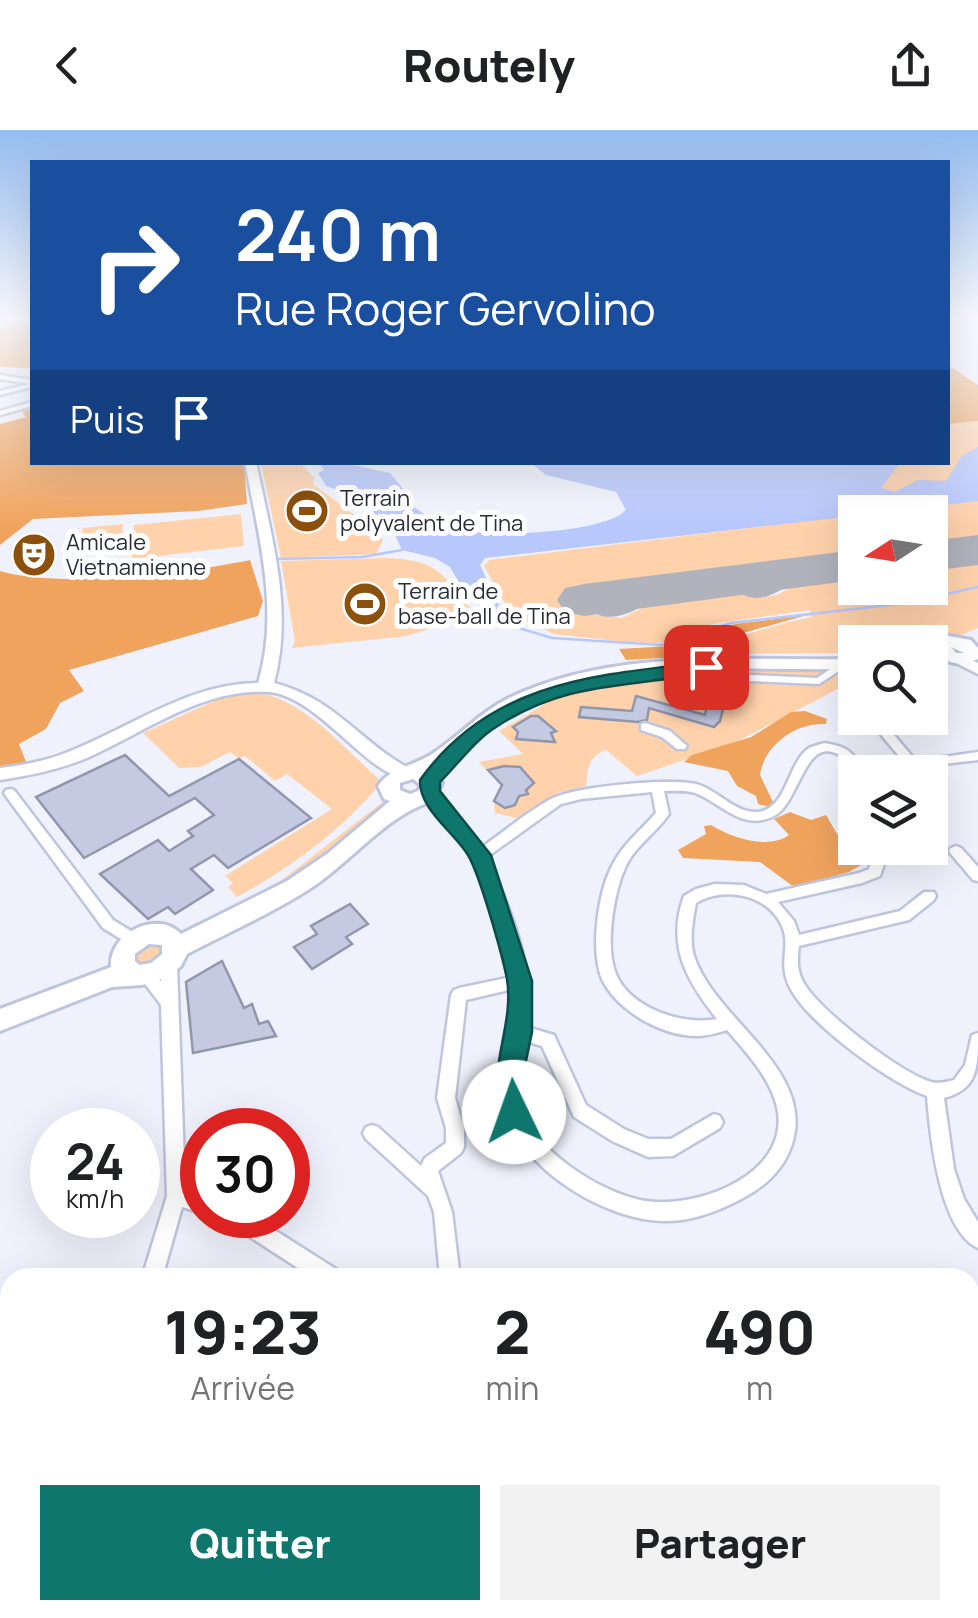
<!DOCTYPE html>
<html lang="fr">
<head>
<meta charset="utf-8">
<style>
	body { margin:0; font-family:Manrope,sans-serif; background:#f2f2f2; color:#202124; height:100vh; display:flex; flex-direction:column; font-size:38px; white-space:nowrap }
	* { box-sizing:border-box; margin:0 }
	p { font-size:32px; color:#757577 }
	.icon { flex:none; width:55px; height:55px; fill:none; stroke:currentColor; stroke-width:2; stroke-linecap:round; stroke-linejoin:round }
	.map { position:relative; flex:1; overflow:hidden }
	.side { position:absolute; left:0px; top:1138px; width:980px; height:352px; display:flex; flex-direction:column; background:#fff; border-radius:30px 30px 0 0; box-shadow:0 10px 40px #0002 }
	.side>* { flex:none }
	.guide { position:absolute; left:30px; top:30px; width:920px; height:305px; border-radius:0px; box-shadow:0 10px 40px #0002; background:#1a4fa0; color:#fff; overflow:hidden }
	.needle { width:65px; rotate:258deg }
	.controls { position:absolute; left:838px; top:365px; display:grid; gap:20px }
	.controls a { display:grid; place-items:center; width:110px; height:110px; border-radius:0px; background:#fff; box-shadow:0 10px 40px #0002; font-size:50px }
	.speed { position:absolute; left:30px; top:978px; display:flex; gap:20px; font-size:50px; font-weight:700; text-align:center }
	.speed>* { display:grid; place-content:center; width:130px; height:130px; border-radius:50%; background:#fff; box-shadow:0 10px 40px #0002; line-height:1 }
	.speed small { font-size:25px; font-weight:400 }
	.speed .limit { border:15px solid #d22; background:#fff; color:#111 }
	.pin { position:absolute; display:grid; place-items:center; width:85px; height:85px; color:#fff; margin:-42px; border-radius:20px; box-shadow:0 5px 15px #0006 }
	.me { position:absolute; width:110px; margin:-55px; rotate:357deg; stroke-linejoin:round; filter:drop-shadow(0 0 8px #0008) }
	.turn { display:flex; align-items:center; gap:35px; height:210px; padding:0 40px; font-size:45px }
	.turn .icon { width:130px; height:130px; stroke-width:2.5 }
	.turn b { display:block; font-size:70px; line-height:85px }
	.then { display:flex; align-items:center; height:95px; padding:0 40px; background:#0003; gap:20px; font-size:38px }
	.eta { display:flex; justify-content:space-evenly; align-items:center; height:170px; text-align:center }
	.eta b { font-size:60px; font-weight:800; line-height:70px }
	.primary-button { display:flex; gap:20px; margin-top:auto; padding:20px 40px }
	.primary-button a { flex:1; height:115px; border-radius:0px; background:#0f766e; color:#fff; font-size:40px; font-weight:800; line-height:115px; text-align:center }
	.primary-button a+a { background:#f2f2f2; color:#202124 }
	header { display:flex; justify-content:space-between; align-items:center; height:130px; padding:0 40px; background:#fff; font-size:45px; font-weight:800 }
	.map>svg:first-child { display:block }
	.green { fill:#ffd2ac }
	.forest { fill:#f0a35d }
	.water { fill:#b8c8fc }
	.lines { fill:none; stroke-linecap:round; stroke-linejoin:round }
	.stream { stroke:#b8c8fc; stroke-width:2.5 }
	.taxiway { fill:#b0b2bc; fill-rule:evenodd }
	.runway { fill:#b0b2bc; fill-rule:evenodd }
	.building { fill:#c3cae2; stroke:#9097ad; stroke-width:2.5 }
	.street-casing { stroke:#bec5dd; stroke-width:5 }
	.secondary-casing { stroke:#bec5dd; stroke-width:5 }
	.primary-casing { stroke:#bec5dd; stroke-width:6 }
	.street { fill:#fff; fill-rule:evenodd }
	.secondary { fill:#fff; fill-rule:evenodd }
	.primary { fill:#fff; fill-rule:evenodd }
	.route { fill:#0f766e; stroke:#0a4d48; stroke-width:2.5 }
	.labels { text-anchor:middle; dominant-baseline:central; stroke-width:10; stroke-linejoin:round; paint-order:stroke }
	.far-poi-label { font-size:22px; fill:#292c35; stroke:#fff; text-anchor:start }
</style>
</head>
<body>
<header><svg class="icon" aria-label="back" viewBox="0 0 24 24"><path d="M15 5l-7 7 7 7"/></svg>Routely<svg class="icon" aria-label="share" viewBox="0 0 24 24"><path d="M12 15V3M7 8l5-5 5 5M5 13v7h14v-7"/></svg></header>
<div class="map">
<svg width="978" height="1488" viewBox="0 0 978 1488">
	<rect width="100%" height="100%" fill="#eff2fc"/>
	<!-- green -->
	<g class="green">
		<path d="M978,291V410L930,416V382H855V426L574,461L588,484L622,488L652,473L731,462L759,468L777,465L798,454L855,446V458H930V446L950,433L978,430V498L959,506L934,503L918,512H855V523H852L733,524L722,514V510C752,504 780,493 811,487L810,480L712,494L687,508L664,512L642,514L554,504L511,484L484,436L489,430L831,388L820,332H948V294Z"/>
		<polygon points="261,333 300,333 314,348 313,354 376,401 383,410 376,424 281,428"/>
		<polygon points="241,384 244,416 132,429 134,395"/>
		<polygon points="123,394 121,420 79,425 83,398"/>
		<path d="M388,428C445,431 441,447 476,484L407,506L292,518L295,511L281,431Z"/>
		<path d="M855,540V550L732,614L637,646L606,620C588,627 588,638 586,656L558,663L522,689L495,683L494,671L501,655L479,632L523,624L499,601L547,573L538,571C648,534 742,545 855,540Z"/>
		<path d="M252,562C303,566 345,620 382,652C341,701 293,736 237,767L228,757L233,753L225,746L332,679L287,644L275,651L245,626L239,629L230,622L201,637L179,638L143,603L230,564Z"/>
		<polygon points="388,668 392,671 335,730 176,818 169,873 147,846 0,890 0,878 67,855 106,837 123,822 197,795 274,756"/>
	</g>
	<!-- forest -->
	<g class="forest">
		<polygon points="32,194 32,238 0,237 0,198"/>
		<polygon points="948,235 978,255 978,291 948,294"/>
		<polygon points="32,278 32,332 244,333 247,374 198,381 33,389 0,415 0,294 26,287 22,282"/>
		<path d="M250,430L263,471L258,486L69,540L84,561L60,573L46,599L19,614L26,632L0,638V441C60,459 188,443 250,430Z"/>
		<polygon points="807,485 718,510 730,524 626,530 619,519 671,516 735,494"/>
		<path d="M805,581L827,589L826,594C796,592 764,615 760,645L774,674L770,677L758,674L756,666L737,656L728,641L684,632L692,625L751,607L791,582Z"/>
		<path d="M790,682L811,690L826,685L837,704L855,709V718H863L861,735L849,742L794,757L760,732L683,728L678,720L706,704L704,696L711,695C732,708 768,720 789,705L774,689Z"/>
	</g>
	<!-- water -->
	<path class="water" d="M978,317V371L889,382H855V386L485,428L480,435L499,475L496,478L464,461L450,437L435,428L402,420L389,392L347,372L343,362L326,356L318,343L324,340L318,332L343,333L390,343L414,372L411,375C424,384 442,397 458,400C492,407 603,404 626,380L616,362L546,345L531,333H900L881,358L895,362L918,350L946,351L962,326Z"/>
	<g class="lines">
		<!-- stream -->
		<g class="stream">
			<polyline points="276,429 362,427 402,420"/>
			<polyline points="496,478 498,486 519,498 552,508 661,515 731,493 907,473 978,457"/>
		</g>
		<!-- taxiway -->
		<g class="taxiway">
			<polygon points="947,418 958,424 930,444 930,427"/>
			<path d="M792,436L803,443L800,448C775,464 755,480 730,455L738,442L762,440L772,446Z"/>
			<path d="M655,454L663,456L666,461L663,466C636,479 608,501 583,474L594,460L621,458L631,464Z"/>
		</g>
		<!-- runway -->
		<g class="runway">
			<polygon points="978,405 978,435 930,441 930,411"/>
			<polygon points="855,420 855,450 584,486 565,482 557,470 565,458 584,454"/>
		</g>
	</g>
	<!-- building -->
	<g class="building">
		<polygon points="710,558 727,562 720,591 714,597 649,578 647,590 638,592 579,587 581,577 632,581 636,566 705,585"/>
		<polygon points="531,586 538,586 556,601 551,603 555,612 516,609 518,602 513,597"/>
		<polygon points="125,625 169,666 239,629 311,688 228,738 214,725 191,739 213,760 175,784 168,777 148,789 100,744 158,710 169,721 193,706 188,701 214,685 195,668 84,728 36,667"/>
		<polygon points="504,636 520,637 534,653 526,660 528,664 519,666 515,675 505,678 494,671 502,655 488,640"/>
		<polygon points="350,774 368,794 346,807 352,814 312,839 294,817 317,804 311,796"/>
		<polygon points="222,831 244,878 252,874 259,894 268,891 276,906 193,923 186,852"/>
	</g>
	<g class="lines">
		<defs>
			<g id="street">
				<polygon points="0,245 32,250 32,257 0,265 0,261 30,254 0,249"/>
				<polygon points="32,272 32,276 0,285 0,281"/>
				<polygon points="706,534 736,547 751,545 817,548 836,535 844,535 845,537 819,554 751,551 735,554 702,539 702,535"/>
				<polygon points="877,588 887,588 889,599 916,631 978,622 978,630 909,638 877,600"/>
				<polygon points="645,593 670,601 687,616 685,619 677,619 662,607 641,600 641,594"/>
				<path d="M824,613C844,616 856,621 861,642H855V646L851,645C846,634 845,625 832,622C804,614 797,675 774,686C742,702 722,673 695,663C686,660 675,661 664,661L669,684C656,703 634,717 625,738C614,762 606,812 614,838C624,877 682,896 717,889C687,851 666,816 684,766L696,759L715,754L744,755L766,764L859,743L869,739L872,728L869,718H881L886,728L880,746L862,753L778,772L794,791L799,805L900,781L924,762H934L936,766L934,770L909,790L799,816C797,830 797,843 805,855C822,882 899,942 931,952C939,954 946,952 954,950L965,935L972,905L978,903C978,938 978,959 944,968L954,1039L964,1069L978,1092V1118C939,1100 930,1004 927,966C890,953 814,897 793,863C775,834 792,818 782,796C768,764 723,756 696,773C693,790 689,809 694,826C714,889 816,939 792,1014C784,1039 766,1056 743,1068C719,1081 691,1092 663,1091C606,1090 527,1042 507,987C497,961 505,937 509,912C512,895 513,877 513,859L466,870L455,968L464,998V1017L461,1023L438,1041L452,1082L460,1148H440L434,1082L428,1066L366,1009L363,1003L366,997L372,995L378,997L421,1036L425,1028L446,1013V998L437,968L451,865L454,860L459,858L511,847C505,812 488,750 470,720C458,700 441,683 426,665L424,662L426,659H434L482,717C505,701 527,682 551,669C575,656 669,648 696,654C717,659 735,684 758,682C788,678 787,633 809,618C811,617 821,614 824,613ZM652,662L656,683C641,700 622,715 612,736C598,763 590,820 602,849C617,881 662,906 697,906C707,906 717,903 727,900C745,921 766,943 775,970C799,1042 697,1082 640,1070C611,1063 582,1047 559,1028C544,1015 528,999 522,979C515,957 522,934 525,911L542,916L574,987L612,1011L648,1027L673,1026L720,998L723,992L720,986L714,984L671,1009H648L624,999L586,975L554,905L527,897C527,884 529,870 528,857C526,819 503,762 487,727L561,674L581,669Z"/>
				<polygon points="10,659 14,660 113,790 139,806 141,810 139,814 129,814 103,798 6,666 4,663 6,660"/>
				<polygon points="956,716 961,718 978,737 978,751 973,750 951,724 949,721 951,718"/>
				<path d="M169,829L174,831L177,835L185,1059L202,1065V1083L182,1077L162,1148H142L167,1066L161,875L139,846L142,842C152,838 155,845 161,852V835L164,831Z"/>
				<polygon points="225,1085 251,1085 339,1141 342,1148 313,1148 227,1092"/>
				<polygon points="0,1184 10,1188 10,1210 0,1206"/>
				<polygon points="978,1323 978,1364 970,1367 970,1326"/>
				<rect x="266" y="1480" width="24" height="8"/>
				<polygon points="914,1480 938,1480 936,1488 912,1488"/>
			</g>
			<g id="secondary">
				<path d="M245,332H256C271,406 294,478 274,553C336,569 357,610 410,639L413,643L410,647C373,654 320,566 269,562C202,557 141,605 82,630C56,640 28,646 0,650V638C23,635 47,631 68,622C130,598 189,553 258,553C280,479 258,406 245,332Z"/>
				<polygon points="957,523 978,533 978,544 952,531 949,528"/>
			</g>
			<g id="primary">
				<path d="M949,506L971,510L978,518V529C959,537 942,534 932,516ZM951,517L964,523H956Z"/>
				<path d="M855,529V539C745,541 626,527 523,576C489,592 464,624 431,643L442,653L433,671C383,686 349,736 303,763C266,786 225,804 187,824L181,836L168,847L142,855L112,857L0,901V879L111,837C108,803 158,779 181,804L287,751L327,724L390,671L384,669L378,656C390,637 416,636 435,622C460,605 481,582 509,568C616,517 740,531 855,529ZM413,649L421,655L418,661L410,664L400,660V653ZM149,814L162,815V824L151,833L139,835L135,831V824Z"/>
			</g>
		</defs>
		<!-- street casing -->
		<use href="#street" class="street-casing"/>
		<!-- secondary casing -->
		<use href="#secondary" class="secondary-casing"/>
		<!-- primary casing -->
		<use href="#primary" class="primary-casing"/>
		<!-- street -->
		<use href="#street" class="street"/>
		<!-- secondary -->
		<use href="#secondary" class="secondary"/>
		<!-- primary -->
		<use href="#primary" class="primary"/>
	</g>
	<!-- sky -->
	<linearGradient id="sky" x2="0" y2="1"><stop stop-color="#95bcf0"/><stop offset="0.47" stop-color="#f8f9fe"/><stop offset="1" stop-color="#f8f9fe" stop-opacity="0"/></linearGradient>
	<rect width="978" height="396" fill="url(#sky)"/>
	<!-- route -->
	<path class="route" d="M706,532L715,537L712,541C632,559 570,548 496,597C475,610 458,634 440,652V661L491,725L532,851V902L522,950L528,982L524,992L514,996L504,992C483,945 515,898 507,849C502,824 480,745 468,725C453,701 419,679 420,650C491,551 596,545 706,532Z"/>
	<!-- icons -->
	<defs>
		<symbol id="stadium-disc" viewBox="-11 -11 22 22"><circle r="9.5" fill="#8b500c" stroke="#fff"/><path d="M0-5a6.5 5 0 1 0 0 10a6.5 5 0 1 0 0-10ZM-3.5-1.8h7v3.6h-7Z" fill="#fff"/></symbol>
		<symbol id="theatre-disc" viewBox="-11 -11 22 22"><circle r="9.5" fill="#8b500c" stroke="#fff"/><path d="M-5-5.5Q0-4 5-5.5V0Q5 5 0 6Q-5 5-5 0ZM-3.3-2.5H-1v1.5H-3.3ZM1-2.5H3.3v1.5H1ZM-2.8 1Q0 5.5 2.8 1Z" fill="#fff"/></symbol>
	</defs>
	<g fill-rule="evenodd">
		<use href="#stadium-disc" x="282" y="356" width="50" height="50"/>
		<use href="#theatre-disc" x="9" y="400" width="50" height="50"/>
		<use href="#stadium-disc" x="340" y="449" width="50" height="50"/>
	</g>
	<g class="labels">
		<!-- far-poi labels -->
		<g class="far-poi-label">
			<text x="340" y="368">Terrain<tspan x="340" dy="25">polyvalent de Tina</tspan></text>
			<text x="66" y="412">Amicale<tspan x="66" dy="25">Vietnamienne</tspan></text>
			<text x="398" y="461">Terrain de<tspan x="398" dy="25">base-ball de Tina</tspan></text>
		</g>
	</g>
</svg>
<div class="controls">
<a><svg class="needle" viewBox="-14 -14 28 28"><path d="M0-13l5 13h-10z" fill="#e53935"/><path d="M0 13l5-13h-10z" fill="#757577"/></svg></a>
<a><svg class="icon" aria-label="search" viewBox="0 0 24 24"><circle cx="10" cy="10" r="6"/><path d="M15 15l6 6"/></svg></a>
<a><svg class="icon" aria-label="layers" viewBox="0 0 24 24"><path d="M12 4l9 5-9 5-9-5zM3 14l9 5 9-5"/></svg></a>
</div>
<div class="speed"><div>24<small>km/h</small></div><div class="limit">30</div></div>
<div class="pin" style="left:706px;top:537px;background:#d93025"><svg class="icon" aria-label="arrive" viewBox="0 0 24 24"><path d="M6 21V4h12l-3 4 3 4H6"/></svg></div>
<svg class="me" style="left:514px;top:982px" viewBox="-20 -20 40 40"><circle r="19" fill="#fff"/><path d="M0-13L10 11 0 6-10 11z" fill="#0f766e"/></svg>
<div class="guide">
<div class="turn"><svg class="icon" aria-label="right" viewBox="0 0 24 24"><path d="M7 20v-9h11M14 6l5 5-5 5"/></svg><div><b>240 m</b>Rue Roger Gervolino</div></div>
<div class="then">Puis<svg class="icon" aria-label="arrive" viewBox="0 0 24 24"><path d="M6 21V4h12l-3 4 3 4H6"/></svg></div>
</div>
<section class="side">
<div class="eta">
<div><b>19:23</b><p>Arrivée</p></div>
<div><b>2</b><p>min</p></div>
<div><b>490</b><p>m</p></div>
</div>
<div class="primary-button"><a>Quitter</a><a>Partager</a></div>
</section>
</div>
</body>
</html>
